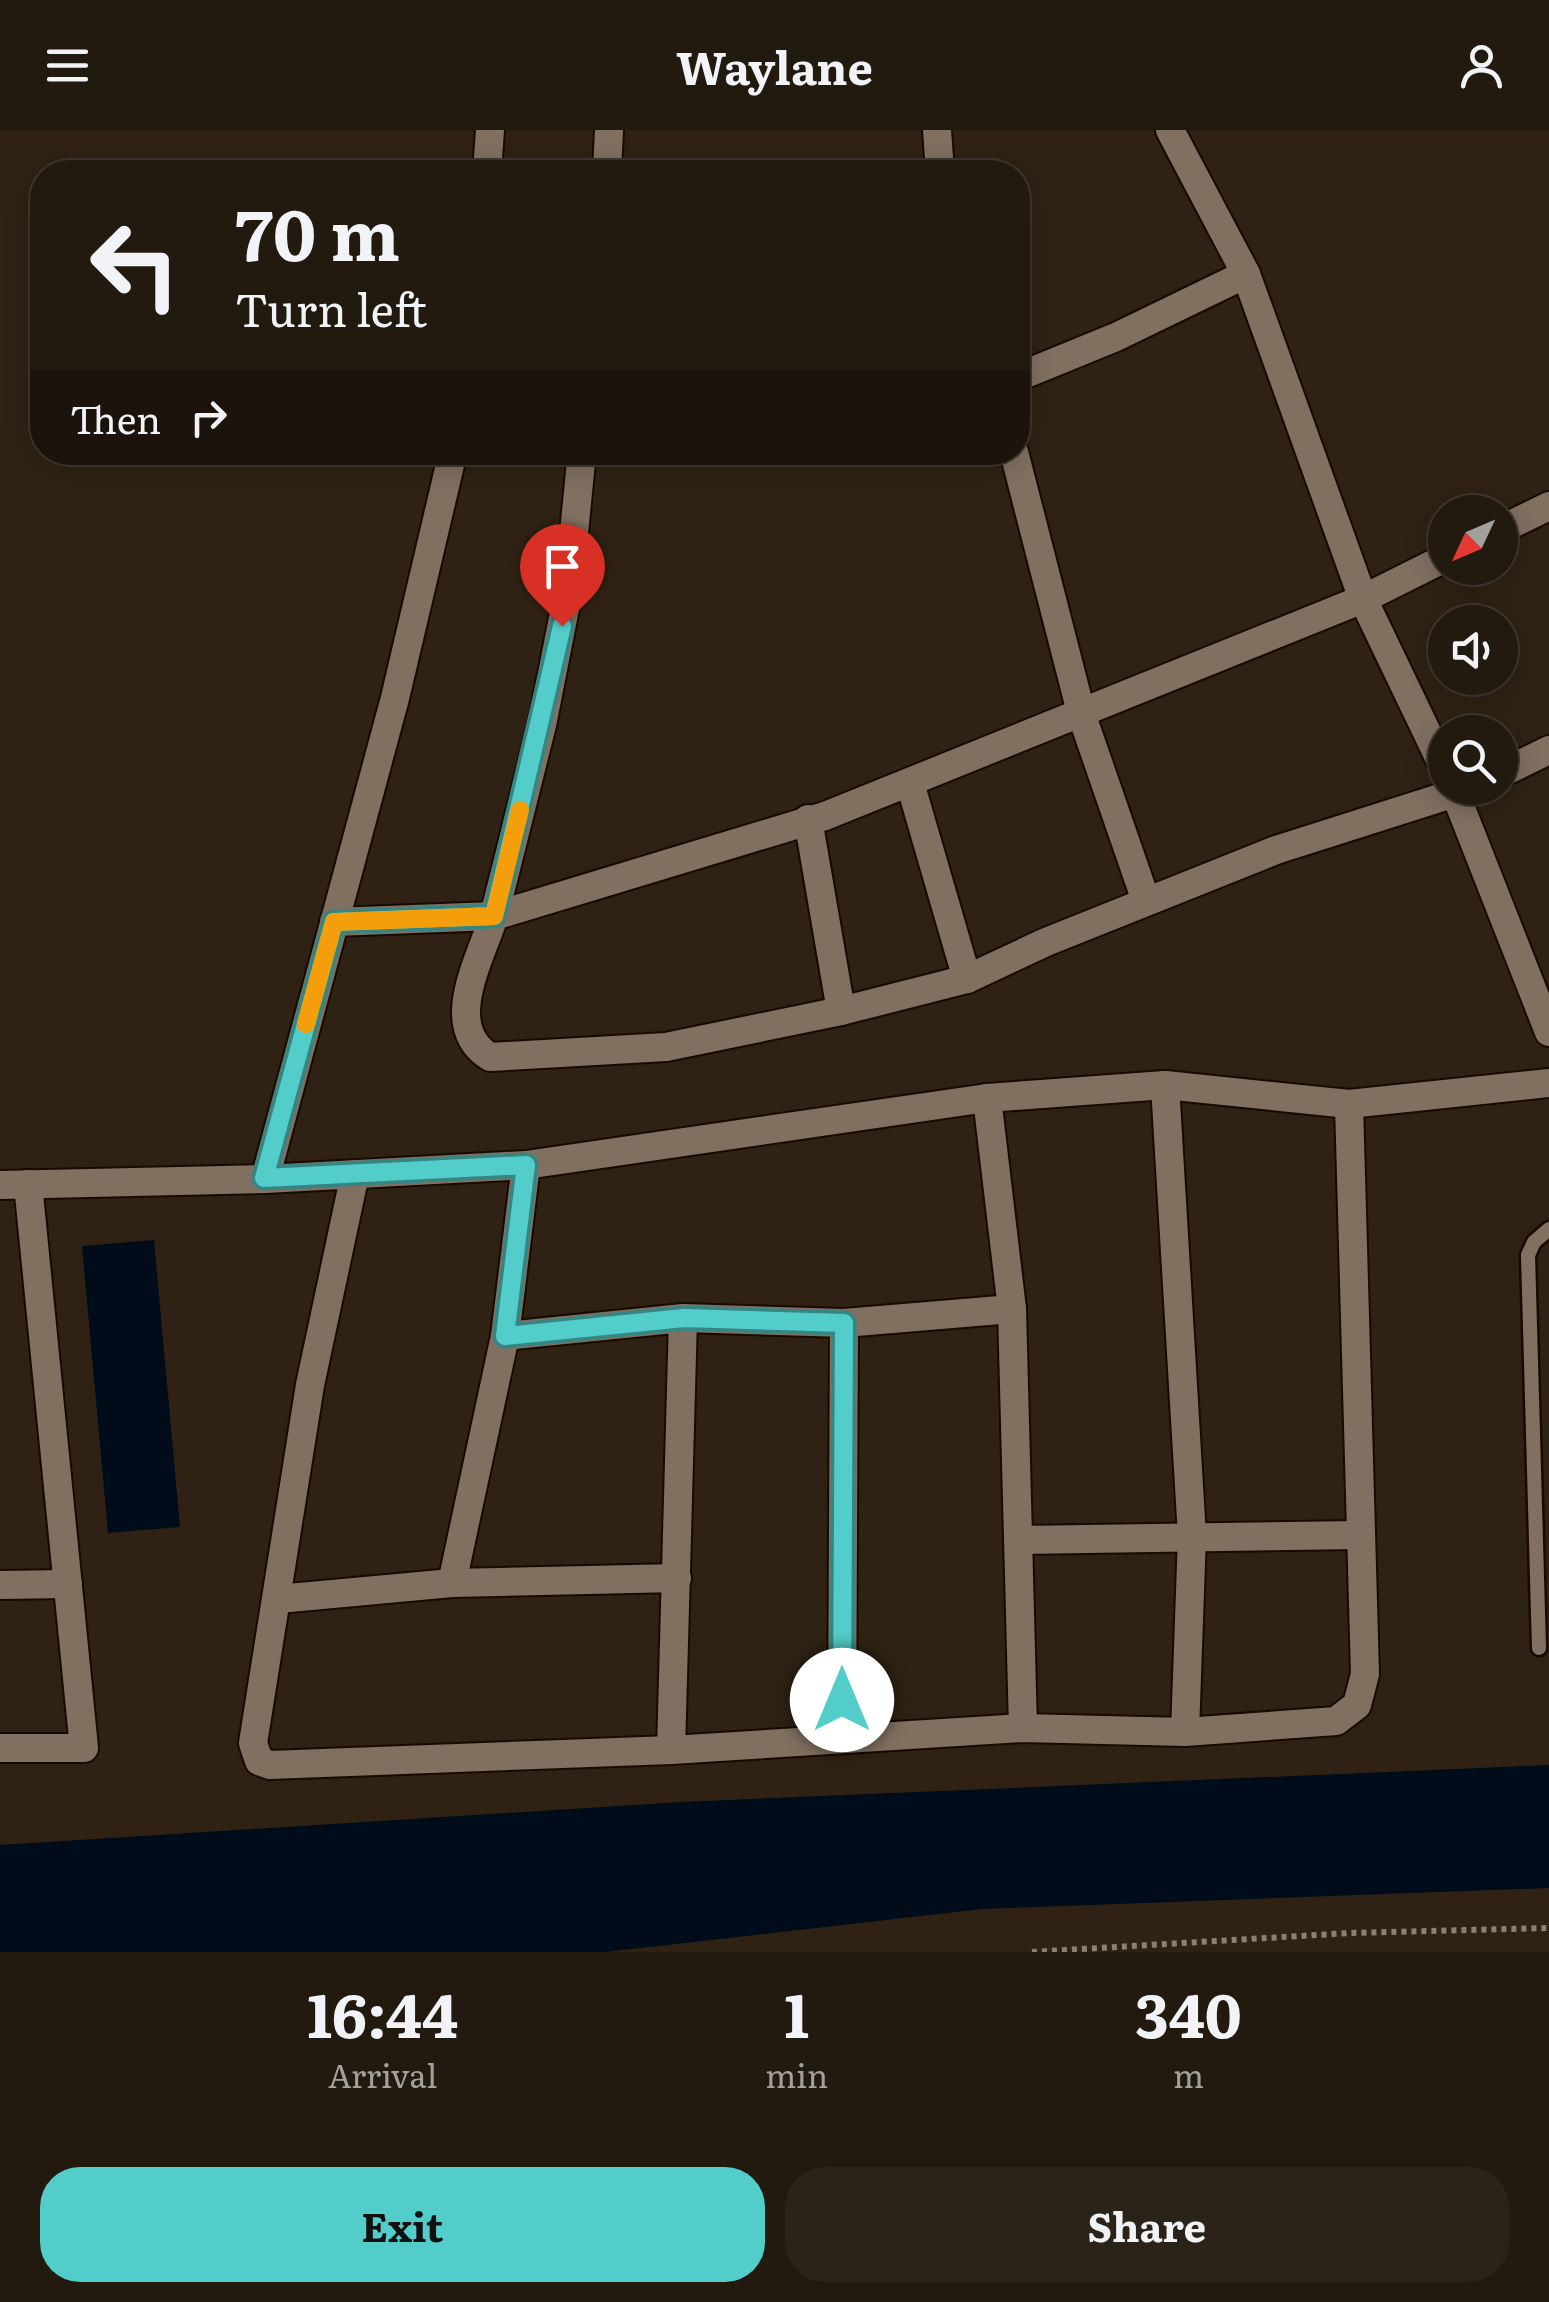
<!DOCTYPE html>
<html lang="en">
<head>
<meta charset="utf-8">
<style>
	body { margin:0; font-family:Literata,serif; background:#2b2318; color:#f1f3f6; height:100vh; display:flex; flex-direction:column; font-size:38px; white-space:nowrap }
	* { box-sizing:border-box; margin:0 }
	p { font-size:32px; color:#a3a19e }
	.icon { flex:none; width:55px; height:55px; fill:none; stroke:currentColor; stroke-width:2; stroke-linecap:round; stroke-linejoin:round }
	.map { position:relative; height:1822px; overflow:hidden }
	.sheet { display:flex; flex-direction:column; background:#231a0f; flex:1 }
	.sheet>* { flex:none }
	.guide { position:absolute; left:30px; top:30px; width:1000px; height:305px; border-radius:40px; box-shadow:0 5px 25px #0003,0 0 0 2px #40382f; background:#231a0f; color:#f1f3f6; overflow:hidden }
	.needle { width:65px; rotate:226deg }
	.fabs { position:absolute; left:1428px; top:365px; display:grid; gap:20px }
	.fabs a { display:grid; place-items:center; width:90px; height:90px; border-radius:50%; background:#231a0f; box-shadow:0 5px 25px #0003,0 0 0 2px #40382f; font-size:50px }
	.pin { position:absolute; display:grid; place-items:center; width:85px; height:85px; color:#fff; margin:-102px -42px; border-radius:50% 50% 50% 0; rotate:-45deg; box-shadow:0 0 10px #0007 }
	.pin .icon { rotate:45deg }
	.me { position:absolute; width:110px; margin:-55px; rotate:0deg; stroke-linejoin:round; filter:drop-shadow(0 0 8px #0008) }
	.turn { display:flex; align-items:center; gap:35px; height:210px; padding:0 40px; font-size:45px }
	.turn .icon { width:130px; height:130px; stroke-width:2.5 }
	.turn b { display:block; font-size:70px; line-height:85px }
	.then { display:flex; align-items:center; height:95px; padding:0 40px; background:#0003; gap:20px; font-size:38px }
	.eta { display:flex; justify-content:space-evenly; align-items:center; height:170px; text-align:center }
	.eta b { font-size:60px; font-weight:700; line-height:70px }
	.cta { display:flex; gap:20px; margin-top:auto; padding:20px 40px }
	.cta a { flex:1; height:115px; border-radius:40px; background:#53cdca; color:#111; font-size:40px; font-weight:700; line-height:115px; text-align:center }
	.cta a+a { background:#2b2318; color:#f1f3f6 }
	header { display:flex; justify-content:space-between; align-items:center; height:130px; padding:0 40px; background:#231a0f; font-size:45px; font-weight:700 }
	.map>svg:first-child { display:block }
	.water { fill:#000c1a }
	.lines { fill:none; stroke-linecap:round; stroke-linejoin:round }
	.service-casing { stroke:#170b01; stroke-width:19 }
	.minor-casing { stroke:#170b01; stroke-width:32 }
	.path { stroke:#8c8075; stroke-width:6; stroke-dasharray:5 5; stroke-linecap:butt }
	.service { stroke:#817060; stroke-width:14 }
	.minor { stroke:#817060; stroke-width:28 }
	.route-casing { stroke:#368583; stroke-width:25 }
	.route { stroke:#53cdca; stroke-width:18 }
	.slow { stroke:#f59e0b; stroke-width:18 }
</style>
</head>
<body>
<header><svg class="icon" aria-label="menu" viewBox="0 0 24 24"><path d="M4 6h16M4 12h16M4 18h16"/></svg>Waylane<svg class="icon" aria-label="person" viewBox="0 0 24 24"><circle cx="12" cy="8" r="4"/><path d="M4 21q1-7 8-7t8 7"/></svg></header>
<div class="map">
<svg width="1549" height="1822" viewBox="0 0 1549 1822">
	<rect width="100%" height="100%" fill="#2f2214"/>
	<!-- water -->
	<g class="water">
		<polygon points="154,1110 180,1397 108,1403 82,1116"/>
		<polygon points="1549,1635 1549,1758 982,1779 606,1822 0,1822 0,1715 681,1672"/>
	</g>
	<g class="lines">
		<defs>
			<polyline id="service" points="1539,1518 1528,1125 1534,1112 1549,1099"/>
			<g id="minor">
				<polyline points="937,0 940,42"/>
				<polyline points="1170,0 1246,144 1363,469 1445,640"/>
				<polyline points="487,42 490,0"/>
				<polyline points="607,42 609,0"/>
				<polyline points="1018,247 1116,207 1246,144"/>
				<polyline points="1014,322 1082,586 1146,771"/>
				<polyline points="1500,400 1549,376"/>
				<path d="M1445,428L1363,469L825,686L494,786C480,831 441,896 490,927L666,917L841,881L967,849L1046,812L1276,720L1471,658"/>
				<polyline points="1500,644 1549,620"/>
				<polyline points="910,653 967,849"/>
				<polyline points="1453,658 1549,902"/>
				<polyline points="808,689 841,881"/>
				<polyline points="334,792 494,786 542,595 568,463 582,322"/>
				<polyline points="1165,955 1192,1406 1185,1602"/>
				<polyline points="987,968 1012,1179"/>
				<polyline points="355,1044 310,1255 253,1613 259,1631 270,1635 671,1620 1023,1598 1185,1602 1336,1591 1357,1575 1365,1544 1349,974 1549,953"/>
				<polyline points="265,1049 395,568 453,322"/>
				<polyline points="0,1055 265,1049 526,1035 987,968 1165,955 1349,974"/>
				<polyline points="683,1188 844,1193 842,1608"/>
				<polyline points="844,1193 1012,1179 1023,1598"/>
				<polyline points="505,1206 683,1188 671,1620"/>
				<polyline points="1018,1410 1358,1405"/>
				<polyline points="452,1453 505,1206 526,1035"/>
				<polyline points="0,1455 68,1454"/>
				<polyline points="278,1469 452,1453 677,1448"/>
				<polyline points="0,1618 84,1618 28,1054"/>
			</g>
		</defs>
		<!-- service casing -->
		<use href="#service" class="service-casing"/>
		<!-- minor casing -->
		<use href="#minor" class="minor-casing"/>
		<!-- path -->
		<polyline class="path" points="1032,1822 1350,1803 1549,1798"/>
		<!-- service -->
		<use href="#service" class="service"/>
		<!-- minor -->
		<use href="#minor" class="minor"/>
	</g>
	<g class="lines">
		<defs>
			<polyline id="route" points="562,496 494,786 334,792 264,1048 526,1035 505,1206 684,1188 844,1193 842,1570"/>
		</defs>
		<!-- route casing -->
		<use href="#route" class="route-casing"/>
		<!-- route -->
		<use href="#route" class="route"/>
		<!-- slow -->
		<polyline class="slow" points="306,894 334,792 494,786 520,680"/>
	</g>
</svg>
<div class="fabs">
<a><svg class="needle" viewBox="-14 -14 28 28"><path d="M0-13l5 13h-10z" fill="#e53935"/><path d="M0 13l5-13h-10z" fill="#a3a19e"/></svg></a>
<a><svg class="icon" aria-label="sound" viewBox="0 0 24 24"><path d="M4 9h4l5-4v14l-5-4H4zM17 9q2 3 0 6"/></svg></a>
<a><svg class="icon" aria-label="search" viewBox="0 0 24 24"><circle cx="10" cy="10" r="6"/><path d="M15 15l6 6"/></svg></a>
</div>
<div class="pin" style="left:562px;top:496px;background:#d93025"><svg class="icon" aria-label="arrive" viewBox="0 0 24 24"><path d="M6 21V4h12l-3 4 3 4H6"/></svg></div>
<svg class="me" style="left:842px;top:1570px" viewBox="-20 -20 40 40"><circle r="19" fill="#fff"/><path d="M0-13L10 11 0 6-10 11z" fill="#53cdca"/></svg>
<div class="guide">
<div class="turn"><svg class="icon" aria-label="left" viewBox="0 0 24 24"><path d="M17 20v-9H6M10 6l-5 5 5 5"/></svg><div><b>70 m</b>Turn left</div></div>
<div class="then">Then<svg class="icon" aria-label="right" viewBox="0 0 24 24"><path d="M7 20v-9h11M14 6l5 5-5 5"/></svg></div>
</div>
</div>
<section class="sheet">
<div class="eta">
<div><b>16:44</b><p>Arrival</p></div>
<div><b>1</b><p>min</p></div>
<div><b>340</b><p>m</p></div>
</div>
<div class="cta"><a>Exit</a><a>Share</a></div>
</section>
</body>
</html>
